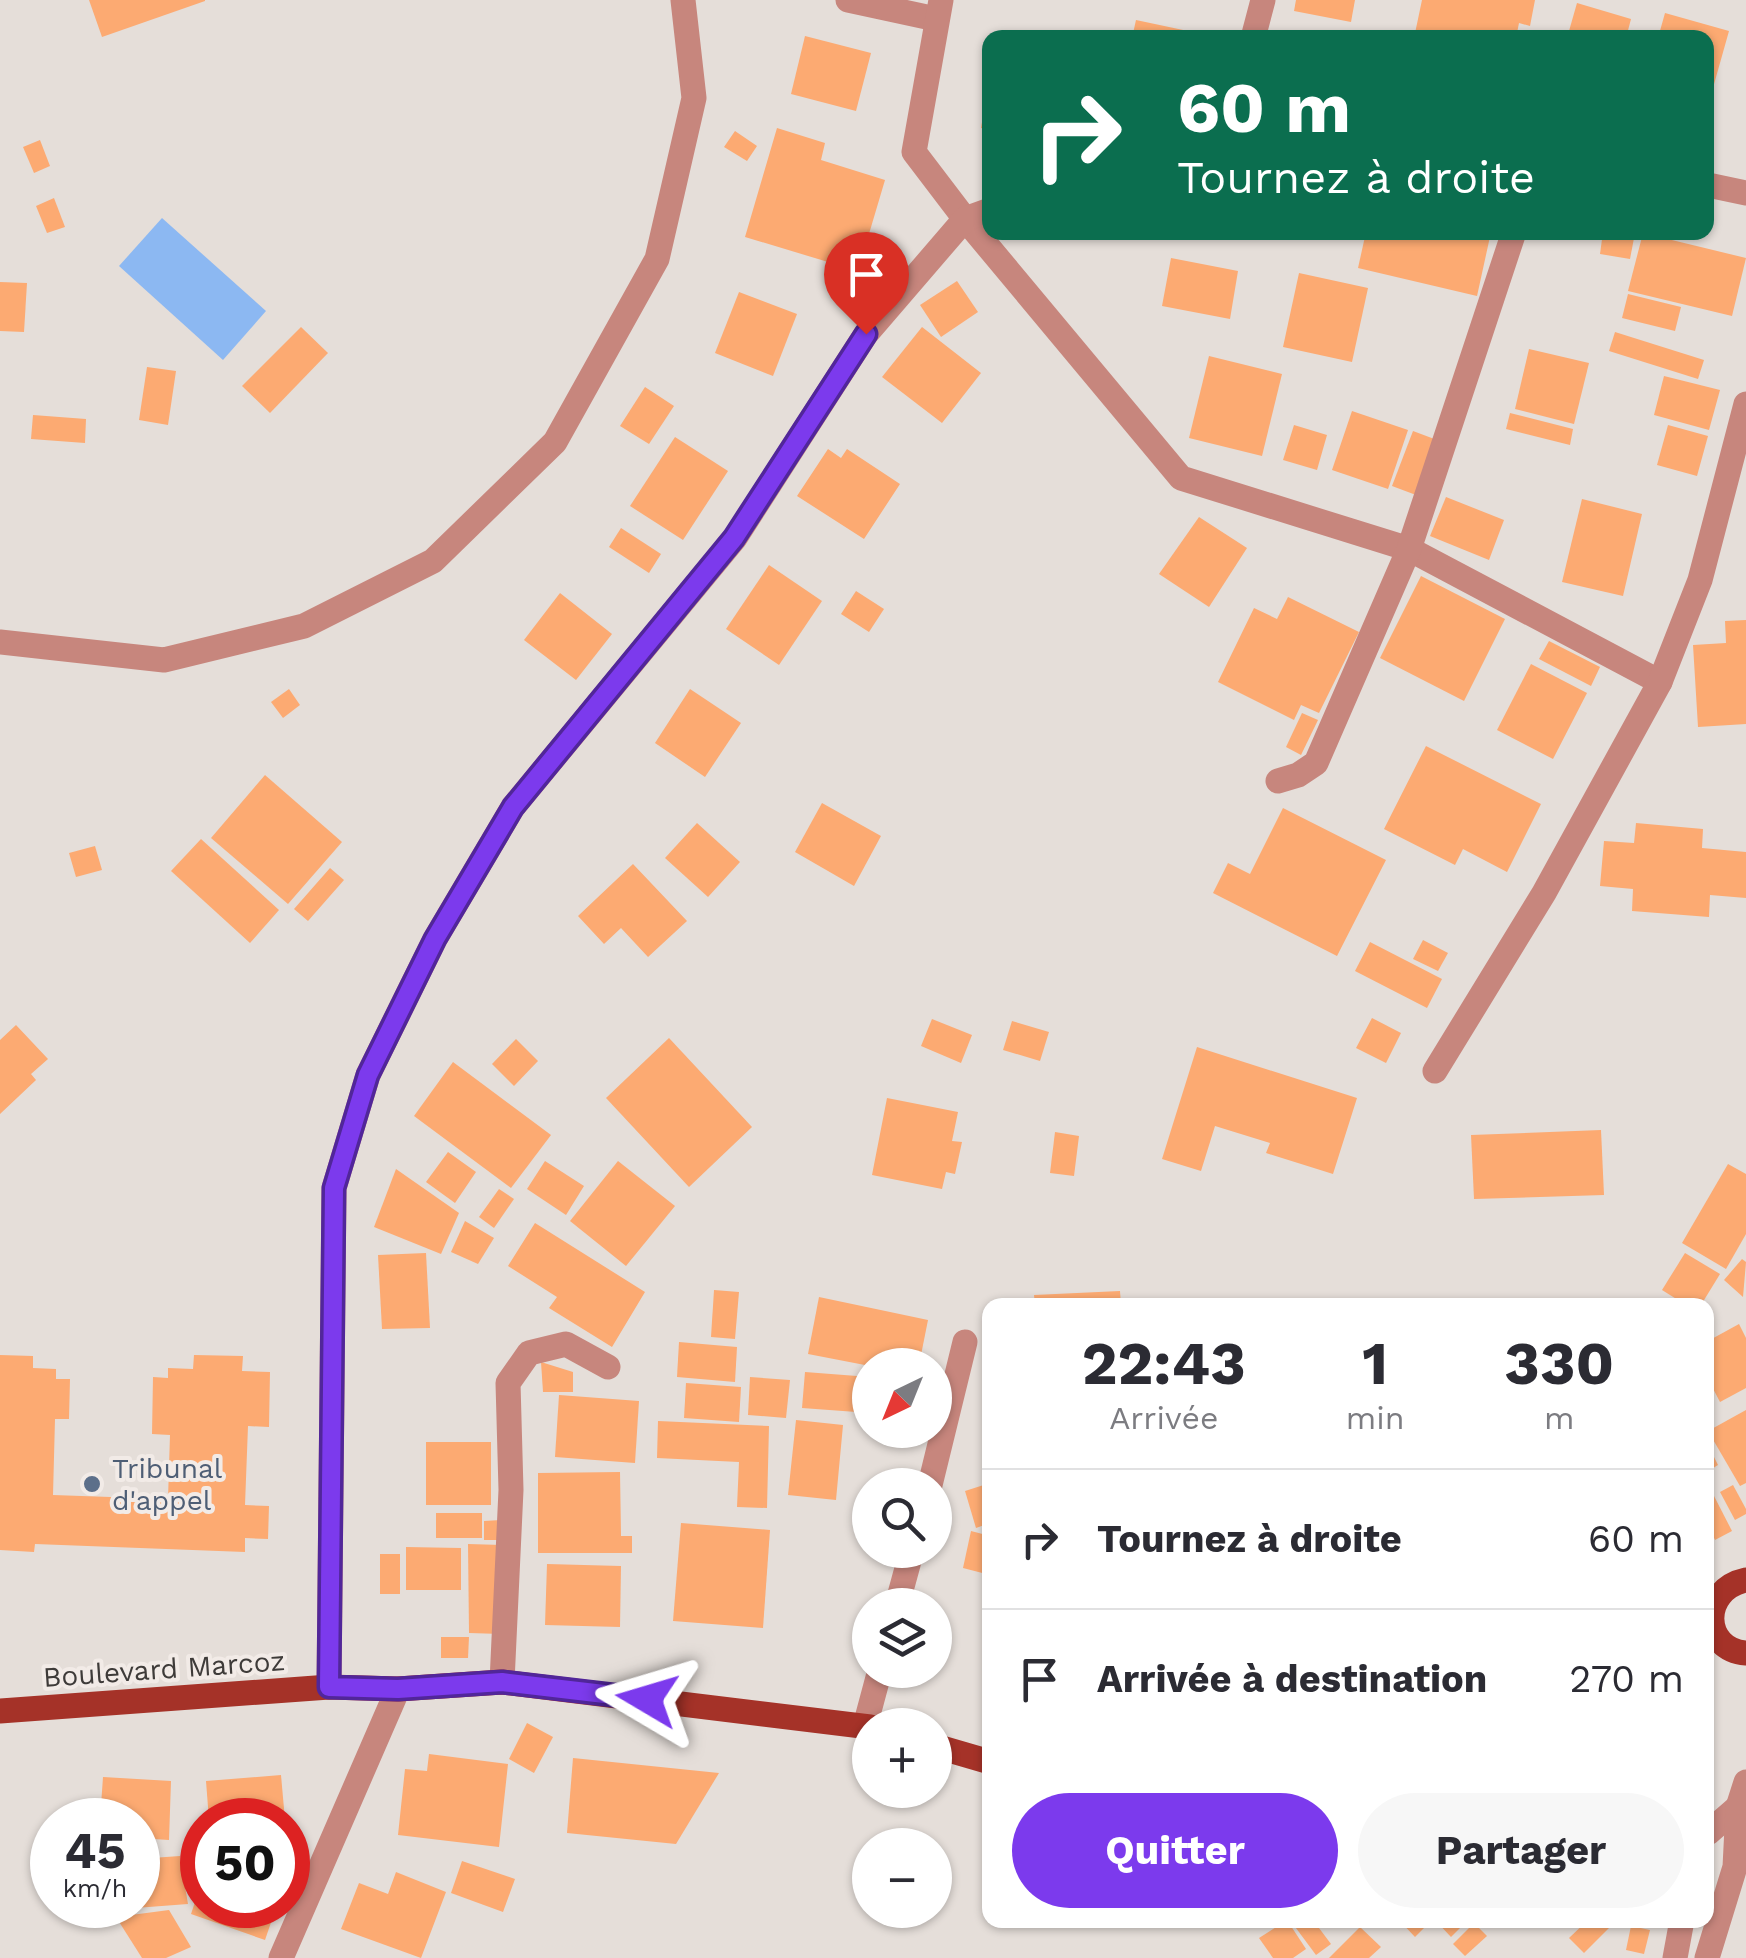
<!DOCTYPE html>
<html lang="fr">
<head>
<meta charset="utf-8">
<style>
	body { margin:0; font-family:"Work Sans",sans-serif; background:#f7f7f7; color:#2b2b33; height:100vh; display:flex; flex-direction:column; font-size:38px; white-space:nowrap }
	* { box-sizing:border-box; margin:0 }
	p { font-size:32px; color:#7c7c81 }
	.icon { flex:none; width:55px; height:55px; fill:none; stroke:currentColor; stroke-width:2; stroke-linecap:round; stroke-linejoin:round }
	.map { position:relative; flex:1; overflow:hidden }
	.details { position:absolute; left:982px; top:1298px; width:732px; height:630px; display:flex; flex-direction:column; background:#fff; border-radius:20px; box-shadow:0 2px 8px #0004 }
	.details>* { flex:none }
	.top-card { position:absolute; left:982px; top:30px; width:732px; height:210px; border-radius:20px; box-shadow:0 2px 8px #0004; background:#0b6e4f; color:#fff; overflow:hidden }
	.needle { width:65px; rotate:223deg }
	.controls { position:absolute; left:852px; top:1348px; display:grid; gap:20px }
	.controls a { display:grid; place-items:center; width:100px; height:100px; border-radius:50%; background:#fff; box-shadow:0 2px 8px #0004; font-size:50px }
	.speed { position:absolute; left:30px; top:1798px; display:flex; gap:20px; font-size:50px; font-weight:700; text-align:center }
	.speed>* { display:grid; place-content:center; width:130px; height:130px; border-radius:50%; background:#fff; box-shadow:0 2px 8px #0004; line-height:1 }
	.speed small { font-size:25px; font-weight:400 }
	.speed .limit { border:15px solid #d22; background:#fff; color:#111 }
	.pin { position:absolute; display:grid; place-items:center; width:85px; height:85px; color:#fff; margin:-102px -42px; border-radius:50% 50% 50% 0; rotate:-45deg; box-shadow:0 0 10px #0007 }
	.pin .icon { rotate:45deg }
	.me { position:absolute; width:110px; margin:-55px; rotate:277deg; stroke-linejoin:round; filter:drop-shadow(0 0 8px #0008) }
	.turn { display:flex; align-items:center; gap:35px; height:210px; padding:0 30px; font-size:45px }
	.turn .icon { width:130px; height:130px; stroke-width:2.5 }
	.turn b { display:block; font-size:70px; line-height:85px }
	.eta { display:flex; justify-content:space-evenly; align-items:center; height:170px; text-align:center }
	.eta b { font-size:60px; font-weight:700; line-height:70px }
	.action { display:flex; gap:20px; margin-top:auto; padding:20px 30px }
	.action a { flex:1; height:115px; border-radius:60px; background:#7c3aed; color:#fff; font-size:40px; font-weight:700; line-height:115px; text-align:center }
	.action a+a { background:#f7f7f7; color:#2b2b33 }
	ul { padding:0; list-style:none }
	li { display:flex; align-items:center; gap:30px; height:140px; padding:0 30px; border-top:2px solid #e1e1e2 }
	li div { flex:1 }
	li b { display:block; font-size:38px }
	li em { font-style:normal }
	.map>svg:first-child { display:block }
	.water { fill:#8cb8f2 }
	.building { fill:#fcaa72 }
	.lines { fill:none; stroke-linecap:round; stroke-linejoin:round }
	.minor { stroke:#c7867d; stroke-width:25 }
	.major { stroke:#a53228; stroke-width:25 }
	.route-casing { stroke:#51269a; stroke-width:25 }
	.route { stroke:#7c3aed; stroke-width:18 }
	.service-dot { fill:#5c6f8a; stroke:#f2ebe7; stroke-width:4 }
	.labels { text-anchor:middle; dominant-baseline:central; stroke-width:8; stroke-linejoin:round; paint-order:stroke }
	.service-label { font-size:28px; fill:#4e5e75; stroke:#f2ebe7; text-anchor:start }
	.street-label { font-size:28px; fill:#3e3b39; stroke:#f2ebe7 }
</style>
</head>
<body>
<div class="map">
<svg width="1746" height="1958" viewBox="0 0 1746 1958">
	<rect width="100%" height="100%" fill="#e5ded9"/>
	<!-- water -->
	<polygon class="water" points="162,218 266,311 223,360 119,266"/>
	<!-- building -->
	<g class="building">
		<polygon points="89,0 205,0 205,1 102,37"/>
		<polygon points="1296,0 1355,0 1351,22 1294,11"/>
		<polygon points="1422,0 1535,0 1530,26 1519,23 1516,38 1414,38"/>
		<polygon points="1577,3 1631,19 1626,38 1567,38"/>
		<polygon points="1665,13 1729,31 1709,102 1708,38 1658,38"/>
		<polygon points="1136,20 1202,34 1201,38 1132,38"/>
		<polygon points="805,36 871,53 856,111 791,94"/>
		<polygon points="988,88 990,89 990,130 981,128"/>
		<polygon points="777,128 825,143 821,160 885,180 858,271 745,237"/>
		<polygon points="735,131 757,146 747,161 724,147"/>
		<polygon points="40,140 50,166 34,173 23,147"/>
		<polygon points="54,198 65,227 47,233 36,206"/>
		<polygon points="1366,232 1491,232 1477,296 1358,268"/>
		<polygon points="1603,232 1635,233 1630,259 1600,254"/>
		<polygon points="1643,233 1746,258 1732,316 1628,291"/>
		<polygon points="1171,258 1238,271 1230,319 1162,306"/>
		<polygon points="1299,273 1368,288 1352,362 1283,347"/>
		<polygon points="957,281 978,312 941,337 920,305"/>
		<polygon points="0,282 27,283 24,332 0,331"/>
		<polygon points="739,292 797,314 773,376 715,353"/>
		<polygon points="1628,294 1681,307 1675,331 1622,318"/>
		<polygon points="301,327 328,353 270,413 242,386"/>
		<polygon points="922,327 981,373 942,423 882,377"/>
		<polygon points="1615,332 1704,360 1698,379 1609,351"/>
		<polygon points="1529,349 1589,363 1574,424 1515,409"/>
		<polygon points="1209,356 1282,374 1262,456 1189,438"/>
		<polygon points="147,367 176,371 168,425 139,420"/>
		<polygon points="1664,376 1720,390 1709,430 1654,415"/>
		<polygon points="645,387 674,406 649,444 620,426"/>
		<polygon points="1352,411 1408,430 1388,489 1332,470"/>
		<polygon points="1510,413 1573,429 1570,445 1506,429"/>
		<polygon points="33,415 86,419 85,443 31,439"/>
		<polygon points="1294,425 1327,435 1317,470 1283,460"/>
		<polygon points="1668,425 1708,436 1697,476 1657,465"/>
		<polygon points="1413,431 1437,440 1416,495 1392,486"/>
		<polygon points="675,437 728,471 683,540 630,506"/>
		<polygon points="828,449 841,458 847,449 900,484 864,539 797,496"/>
		<polygon points="1446,497 1504,520 1489,560 1430,536"/>
		<polygon points="1582,499 1642,514 1623,596 1562,582"/>
		<polygon points="1199,517 1247,548 1209,607 1159,574"/>
		<polygon points="621,528 661,554 649,573 609,547"/>
		<polygon points="769,565 822,601 779,665 726,629"/>
		<polygon points="1421,576 1505,619 1464,701 1380,658"/>
		<polygon points="856,591 884,609 869,632 841,614"/>
		<polygon points="560,593 612,634 576,680 524,640"/>
		<polygon points="1288,597 1359,632 1319,713 1301,705 1294,720 1218,682 1254,608 1277,619"/>
		<polygon points="1746,620 1746,724 1698,727 1693,645 1726,643 1725,621"/>
		<polygon points="1549,641 1600,667 1591,686 1539,659"/>
		<polygon points="1531,664 1587,693 1553,759 1497,730"/>
		<polygon points="289,689 300,705 283,718 271,702"/>
		<polygon points="690,689 741,723 705,777 655,743"/>
		<polygon points="1302,713 1318,720 1301,755 1286,747"/>
		<polygon points="1426,746 1541,804 1507,872 1463,849 1455,865 1384,829"/>
		<polygon points="265,775 342,842 288,904 211,838"/>
		<polygon points="822,803 881,836 854,886 795,852"/>
		<polygon points="1283,808 1386,860 1337,956 1213,893 1228,863 1250,874"/>
		<polygon points="697,823 740,862 708,897 665,858"/>
		<polygon points="1636,823 1703,829 1702,848 1746,852 1746,898 1710,895 1709,917 1632,911 1633,889 1600,886 1604,841 1634,843"/>
		<polygon points="201,839 279,910 250,943 171,871"/>
		<polygon points="95,846 102,870 76,877 69,853"/>
		<polygon points="633,864 687,921 648,957 621,928 604,944 578,916"/>
		<polygon points="330,868 344,880 308,921 294,909"/>
		<polygon points="1423,940 1448,953 1438,971 1413,959"/>
		<polygon points="1370,942 1442,979 1427,1008 1355,971"/>
		<polygon points="1372,1018 1401,1033 1386,1063 1356,1048"/>
		<polygon points="932,1019 972,1035 961,1063 921,1046"/>
		<polygon points="1012,1021 1049,1032 1040,1061 1003,1050"/>
		<polygon points="16,1025 48,1059 31,1074 36,1080 0,1114 0,1040"/>
		<polygon points="669,1038 752,1127 689,1187 606,1098"/>
		<polygon points="516,1039 538,1061 514,1086 492,1064"/>
		<polygon points="1197,1047 1357,1098 1333,1174 1266,1153 1270,1143 1215,1126 1201,1171 1162,1159"/>
		<polygon points="453,1062 551,1135 511,1188 414,1116"/>
		<polygon points="887,1098 958,1112 952,1141 962,1142 955,1174 946,1172 942,1189 872,1175"/>
		<polygon points="1601,1130 1604,1195 1474,1199 1471,1135"/>
		<polygon points="1055,1132 1079,1136 1074,1176 1050,1173"/>
		<polygon points="448,1152 476,1172 455,1203 426,1182"/>
		<polygon points="545,1161 584,1186 566,1215 527,1189"/>
		<polygon points="618,1161 675,1206 626,1266 570,1221"/>
		<polygon points="1728,1164 1746,1174 1746,1234 1726,1269 1682,1243"/>
		<polygon points="396,1169 459,1213 441,1254 374,1227"/>
		<polygon points="499,1189 514,1199 494,1228 479,1217"/>
		<polygon points="465,1221 494,1238 478,1264 451,1252"/>
		<polygon points="535,1223 645,1292 612,1347 549,1308 557,1297 508,1266"/>
		<polygon points="426,1253 430,1328 382,1329 378,1255"/>
		<polygon points="1685,1253 1720,1274 1701,1305 1686,1305 1662,1290"/>
		<polygon points="1742,1259 1746,1262 1743,1297 1724,1280"/>
		<polygon points="714,1290 739,1292 735,1339 711,1337"/>
		<polygon points="1120,1291 1121,1305 1035,1305 1034,1295"/>
		<polygon points="819,1297 928,1320 919,1365 870,1366 808,1354"/>
		<polygon points="1739,1324 1746,1338 1746,1388 1720,1402 1708,1379 1708,1341"/>
		<polygon points="679,1342 737,1347 735,1382 677,1377"/>
		<polygon points="0,1355 33,1356 33,1368 56,1369 56,1379 70,1379 69,1419 55,1419 53,1495 168,1499 170,1435 152,1434 153,1377 168,1378 168,1368 193,1369 194,1355 243,1356 242,1371 270,1372 269,1427 248,1426 245,1505 269,1506 268,1539 245,1538 245,1552 35,1544 34,1552 0,1550"/>
		<polygon points="541,1362 573,1372 573,1392 543,1392"/>
		<polygon points="805,1372 870,1377 870,1413 802,1408"/>
		<polygon points="750,1377 790,1380 786,1418 748,1415"/>
		<polygon points="686,1383 741,1387 739,1422 684,1418"/>
		<polygon points="559,1395 639,1401 635,1463 555,1457"/>
		<polygon points="1746,1410 1746,1483 1740,1486 1708,1431"/>
		<polygon points="796,1420 843,1425 836,1500 788,1495"/>
		<polygon points="658,1421 769,1426 767,1508 737,1507 739,1462 657,1458"/>
		<rect x="426" y="1442" width="65" height="63"/>
		<polygon points="1708,1445 1718,1465 1708,1471"/>
		<polygon points="620,1472 621,1536 632,1536 632,1553 538,1553 538,1473"/>
		<polygon points="990,1483 990,1523 976,1528 965,1491"/>
		<polygon points="1733,1485 1746,1509 1746,1514 1735,1520 1720,1492"/>
		<polygon points="1714,1496 1732,1531 1715,1540 1708,1525 1708,1499"/>
		<rect x="436" y="1513" width="46" height="25"/>
		<polygon points="501,1520 501,1540 484,1540 484,1521"/>
		<polygon points="681,1523 770,1530 763,1628 673,1621"/>
		<polygon points="971,1531 990,1536 990,1575 963,1568"/>
		<polygon points="468,1544 502,1545 501,1634 469,1633"/>
		<polygon points="406,1547 461,1548 461,1590 406,1590"/>
		<rect x="380" y="1554" width="20" height="40"/>
		<polygon points="547,1564 621,1566 620,1627 545,1625"/>
		<polygon points="441,1637 469,1637 468,1658 441,1658"/>
		<polygon points="527,1723 553,1737 534,1773 509,1759"/>
		<polygon points="429,1754 508,1764 499,1847 398,1835 405,1769 427,1771"/>
		<polygon points="573,1758 719,1773 676,1844 567,1833"/>
		<polygon points="281,1775 285,1820 209,1820 206,1781"/>
		<polygon points="103,1777 171,1781 169,1840 138,1838 138,1820 100,1820"/>
		<polygon points="180,1856 188,1904 109,1910 106,1905 138,1905 138,1859"/>
		<polygon points="462,1861 515,1879 503,1912 451,1893"/>
		<polygon points="396,1872 446,1892 421,1958 341,1929 359,1883 388,1894"/>
		<polygon points="202,1881 202,1905 277,1905 265,1940 191,1914"/>
		<polygon points="169,1910 191,1947 166,1958 142,1958 116,1917"/>
		<polygon points="1287,1920 1306,1949 1293,1958 1273,1958 1259,1938"/>
		<polygon points="1290,1920 1313,1920 1331,1944 1316,1955"/>
		<polygon points="1399,1920 1432,1920 1415,1937"/>
		<polygon points="1435,1920 1468,1920 1451,1937"/>
		<polygon points="1588,1920 1604,1920 1610,1927 1584,1953 1569,1938"/>
		<polygon points="1474,1923 1487,1936 1465,1956 1453,1944"/>
		<polygon points="1631,1926 1650,1930 1644,1954 1626,1950"/>
		<polygon points="1360,1927 1381,1947 1369,1958 1329,1958"/>
	</g>
	<g class="lines">
		<!-- minor -->
		<g class="minor">
			<polyline points="848,0 936,19"/>
			<polyline points="941,0 914,152 965,219 1181,478 1409,549 1660,682"/>
			<polyline points="1253,38 1263,0"/>
			<polyline points="1708,185 1746,193"/>
			<polyline points="0,642 164,660 304,626 433,561 555,442 657,259 694,98 683,0"/>
			<polyline points="1278,781 1298,775 1316,763 1409,549 1514,232"/>
			<polyline points="1435,1071 1544,893 1660,682 1700,580 1746,404"/>
			<polyline points="930,1485 965,1342"/>
			<polyline points="897,1605 912,1550"/>
			<polyline points="502,1682 511,1490 508,1383 529,1353 566,1344 608,1367"/>
			<polyline points="329,1687 334,1188 368,1075 435,939 513,807 735,538 866,334 965,219 990,210"/>
			<polyline points="865,1726 880,1670"/>
			<polyline points="1708,1833 1738,1807"/>
			<polyline points="281,1958 398,1689"/>
			<polyline points="1675,1958 1682,1920"/>
			<polyline points="1707,1958 1735,1867 1738,1807 1746,1782"/>
		</g>
		<!-- major -->
		<g class="major">
			<path d="M1746,1580C1699,1590 1702,1650 1746,1653"/>
			<polyline points="0,1711 329,1687 398,1689 502,1682 870,1727"/>
			<polyline points="935,1746 990,1762"/>
		</g>
	</g>
	<g class="lines">
		<defs>
			<polyline id="route" points="647,1699 502,1682 398,1689 329,1687 334,1188 368,1075 435,939 513,807 734,538 866,334"/>
		</defs>
		<!-- route casing -->
		<use href="#route" class="route-casing"/>
		<!-- route -->
		<use href="#route" class="route"/>
	</g>
	<!-- markers -->
	<circle class="service-dot" cx="92" cy="1484" r="10"/>
	<g class="labels">
		<!-- service labels -->
		<g class="service-label">
			<text x="112" y="1468">Tribunal<tspan x="112" dy="32">d'appel</tspan></text>
		</g>
		<!-- street labels -->
		<g class="street-label">
			<text transform="translate(164 1669) rotate(-4)">Boulevard Marcoz</text>
		</g>
	</g>
</svg>
<div class="controls">
<a><svg class="needle" viewBox="-14 -14 28 28"><path d="M0-13l5 13h-10z" fill="#e53935"/><path d="M0 13l5-13h-10z" fill="#7c7c81"/></svg></a>
<a><svg class="icon" aria-label="search" viewBox="0 0 24 24"><circle cx="10" cy="10" r="6"/><path d="M15 15l6 6"/></svg></a>
<a><svg class="icon" aria-label="layers" viewBox="0 0 24 24"><path d="M12 4l9 5-9 5-9-5zM3 14l9 5 9-5"/></svg></a>
<a>+</a>
<a>−</a>
</div>
<div class="speed"><div>45<small>km/h</small></div><div class="limit">50</div></div>
<div class="pin" style="left:866px;top:334px;background:#d93025"><svg class="icon" aria-label="arrive" viewBox="0 0 24 24"><path d="M6 21V4h12l-3 4 3 4H6"/></svg></div>
<svg class="me" style="left:647px;top:1699px" viewBox="-20 -20 40 40"><path d="M0-17L14 15 0 8-14 15z" fill="#7c3aed" stroke="#fff" stroke-width="4"/></svg>
<div class="top-card">
<div class="turn"><svg class="icon" aria-label="right" viewBox="0 0 24 24"><path d="M7 20v-9h11M14 6l5 5-5 5"/></svg><div><b>60 m</b>Tournez à droite</div></div>
</div>
<section class="details">
<div class="eta">
<div><b>22:43</b><p>Arrivée</p></div>
<div><b>1</b><p>min</p></div>
<div><b>330</b><p>m</p></div>
</div>
<ul>
<li><svg class="icon" aria-label="right" viewBox="0 0 24 24"><path d="M7 20v-9h11M14 6l5 5-5 5"/></svg><div><b>Tournez à droite</b></div><em>60 m</em></li>
<li><svg class="icon" aria-label="arrive" viewBox="0 0 24 24"><path d="M6 21V4h12l-3 4 3 4H6"/></svg><div><b>Arrivée à destination</b></div><em>270 m</em></li>
</ul>
<div class="action"><a>Quitter</a><a>Partager</a></div>
</section>
</div>
</body>
</html>
